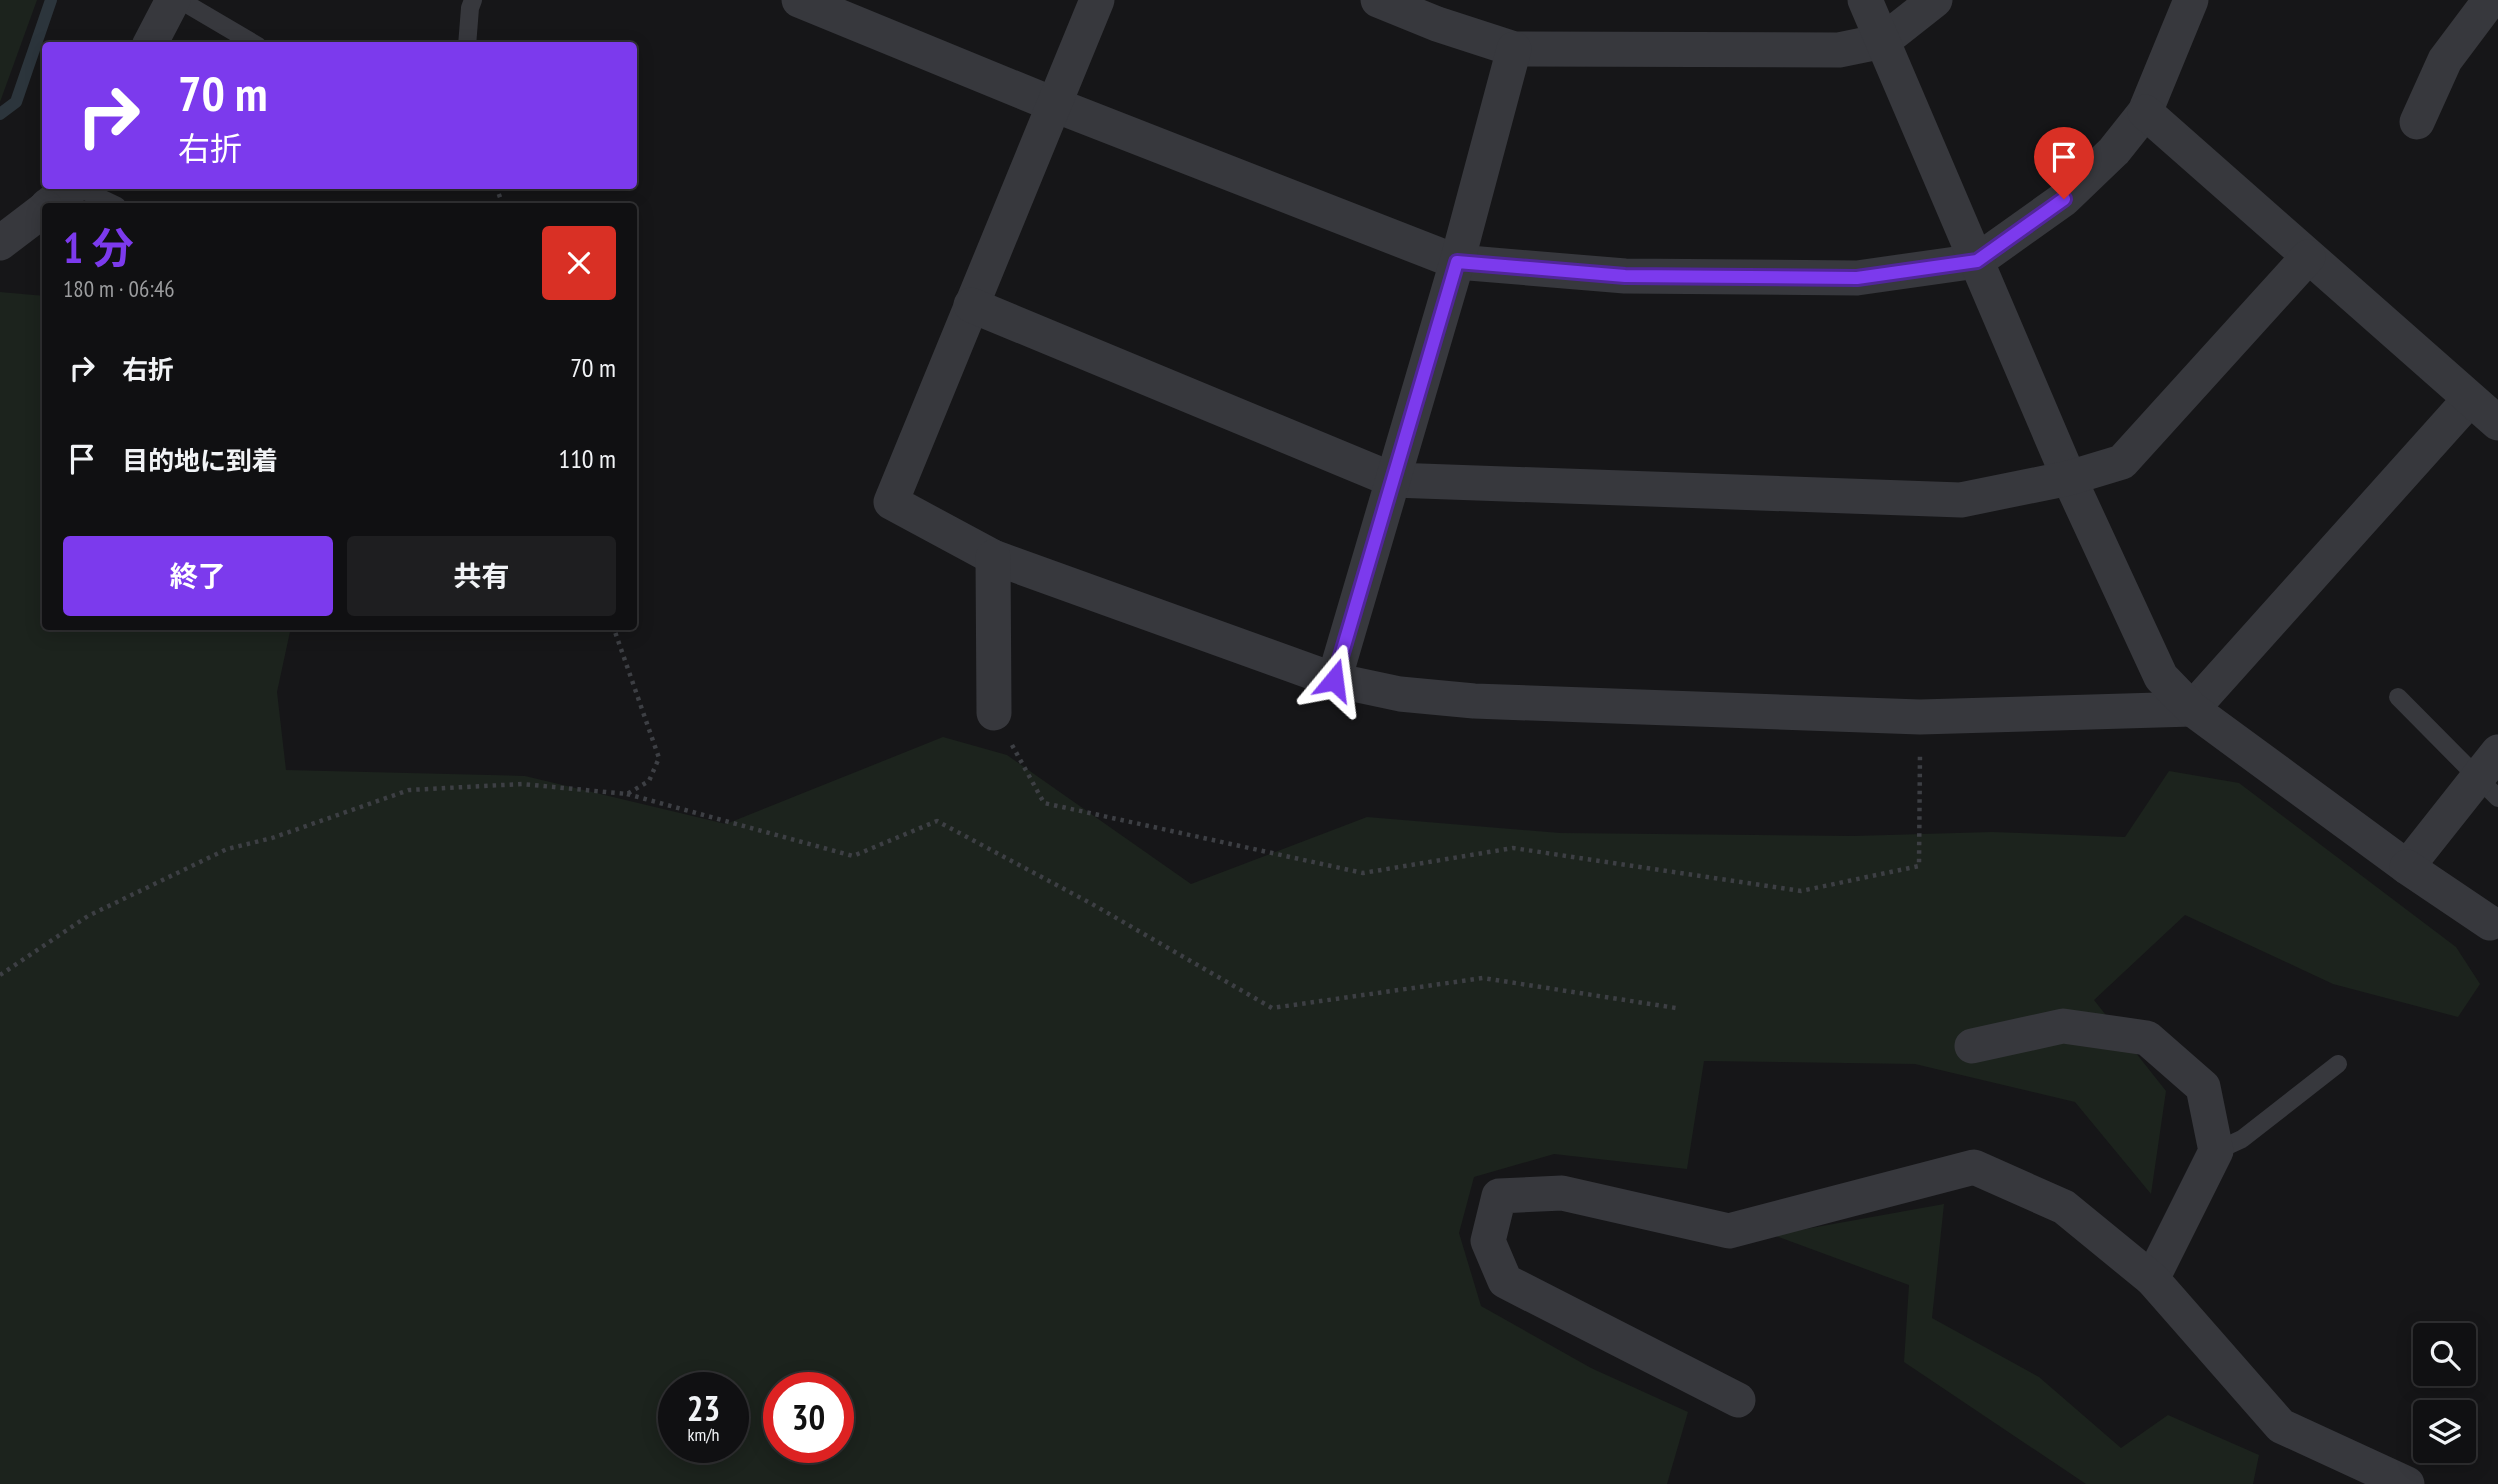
<!DOCTYPE html>
<html lang="ja">
<head>
<meta charset="utf-8">
<style>
	body { margin:0; font-family:"PT Sans Narrow","Noto Sans JP",sans-serif; background:#1e1e20; color:#f1f3f6; height:100vh; display:flex; flex-direction:column; font-size:26px; white-space:nowrap }
	* { box-sizing:border-box; margin:0 }
	p { font-size:23px; color:#9c9d9f }
	.icon { flex:none; width:38px; height:38px; fill:none; stroke:currentColor; stroke-width:2; stroke-linecap:round; stroke-linejoin:round }
	.map { position:relative; flex:1; overflow:hidden }
	.details { position:absolute; left:42px; top:203px; width:595px; height:427px; display:flex; flex-direction:column; background:#101012; border-radius:7px; box-shadow:0 4px 18px #0003,0 0 0 2px #303032 }
	.details>* { flex:none }
	.top-card { position:absolute; left:42px; top:42px; width:595px; height:147px; border-radius:7px; box-shadow:0 4px 18px #0003,0 0 0 2px #303032; background:#7c3aed; color:#fff; overflow:hidden }
	.buttons { position:absolute; left:2413px; top:1323px; display:grid; gap:14px }
	.buttons a { display:grid; place-items:center; width:63px; height:63px; border-radius:7px; background:#101012; box-shadow:0 4px 18px #0003,0 0 0 2px #303032; font-size:35px }
	.speed { position:absolute; left:658px; top:1372px; display:flex; gap:14px; font-size:35px; font-weight:700; text-align:center }
	.speed>* { display:grid; place-content:center; width:91px; height:91px; border-radius:50%; background:#101012; box-shadow:0 4px 18px #0003,0 0 0 2px #303032; line-height:1 }
	.speed small { font-size:18px; font-weight:400 }
	.speed .limit { border:10px solid #d22; background:#fff; color:#111 }
	.pin { position:absolute; display:grid; place-items:center; width:60px; height:60px; color:#fff; margin:-72px -30px; border-radius:50% 50% 50% 0; rotate:-45deg; box-shadow:0 0 7px #0007 }
	.pin .icon { rotate:45deg }
	.me { position:absolute; width:77px; margin:-38px; rotate:16deg; stroke-linejoin:round; filter:drop-shadow(0 0 5px #0008) }
	.turn { display:flex; align-items:center; gap:24px; height:147px; padding:0 21px; font-size:32px }
	.turn .icon { width:91px; height:91px; stroke-width:2.5 }
	.turn b { display:block; font-size:49px; line-height:60px }
	.round { display:grid; place-items:center; flex:none; width:74px; height:74px; border-radius:7px; background:#1e1e20 }
	.head { display:flex; align-items:center; justify-content:space-between; height:119px; padding:0 21px }
	h1 { font-size:42px; font-weight:700; line-height:52px; color:#7c3aed }
	.button { display:flex; gap:14px; margin-top:auto; padding:14px 21px }
	.button a { flex:1; height:80px; border-radius:7px; background:#7c3aed; color:#fff; font-size:28px; font-weight:700; line-height:80px; text-align:center }
	.button a+a { background:#1e1e20; color:#f1f3f6 }
	ul { padding:0; list-style:none }
	li { display:flex; align-items:center; gap:21px; height:91px; padding:0 21px }
	li div { flex:1 }
	li b { display:block; font-size:26px }
	li em { font-style:normal }
	.map>svg:first-child { display:block }
	.green { fill:#1c231d; fill-rule:evenodd }
	.lines { fill:none; stroke-linecap:round; stroke-linejoin:round }
	.stream { stroke:#2c353c; stroke-width:12 }
	.path { stroke:#3d3f44; stroke-width:4.5; stroke-dasharray:3.5 5; stroke-linecap:butt }
	.service { stroke:#37383d; stroke-width:18 }
	.minor { stroke:#37383d; stroke-width:35 }
	.route-casing { stroke:#51269a; stroke-width:18 }
	.route { stroke:#7c3aed; stroke-width:12 }
</style>
</head>
<body>
<div class="map">
<svg width="2498" height="1484" viewBox="0 0 2498 1484">
	<rect width="100%" height="100%" fill="#161618"/>
	<!-- green -->
	<g class="green">
		<polygon points="0,0 37,0 0,102"/>
		<path d="M0,292L45,296L46,626L291,627L277,692L286,770L525,776L726,824L943,737L1007,755L1191,884L1367,817L1560,833L1853,836L1992,832L2125,837L2169,771L2239,783L2456,947L2480,984L2458,1017L2333,984L2185,915L2094,1000L2166,1091L2151,1194L2075,1102L1915,1064L1704,1061L1687,1169L1554,1154L1474,1177L1459,1233L1481,1306L1591,1368L1688,1412L1667,1484H0ZM674,1388H733V1447H674ZM779,1388H838V1447H779Z"/>
		<polygon points="1944,1204 1932,1318 2039,1377 2121,1448 2168,1415 2259,1455 2253,1484 2086,1484 1904,1362 1909,1285 1773,1235"/>
	</g>
	<g class="lines">
		<!-- stream -->
		<polyline class="stream" points="0,114 16,102 51,0"/>
		<!-- path -->
		<g class="path">
			<polyline points="496,186 503,206"/>
			<polyline points="1012,745 1044,803 1363,873 1513,848 1801,891 1919,866 1920,752"/>
			<polyline points="627,794 853,856 937,821 1092,904 1272,1008 1483,978 1676,1008"/>
			<polyline points="0,975 88,916 227,849 272,838 409,790 522,784 627,794 649,781 659,758 613,626"/>
		</g>
		<!-- service -->
		<g class="service">
			<polyline points="180,0 258,46"/>
			<polyline points="467,46 470,8 473,0"/>
			<polyline points="75,186 117,206"/>
			<polyline points="2398,697 2498,798"/>
			<polyline points="2216,1151 2242,1139 2338,1064"/>
		</g>
		<!-- minor -->
		<g class="minor">
			<polyline points="799,0 1055,105 1457,262 1625,276 1857,278 1977,261 2064,199 2114,151 2145,112 2191,0"/>
			<polyline points="1097,0 891,502 993,557 1334,680 1400,694 1474,701 1920,717 2192,709 2470,399"/>
			<polyline points="1378,0 1437,24 1514,49 1839,50 1883,41 1935,0"/>
			<polyline points="1865,0 2069,478 2161,677 2192,709 2407,867 2498,752"/>
			<polyline points="149,46 173,0"/>
			<polyline points="2145,112 2498,423"/>
			<polyline points="2417,122 2445,60 2490,0"/>
			<polyline points="47,206 74,186"/>
			<polyline points="0,243 46,208"/>
			<polyline points="971,305 1393,480 1961,500 2069,478 2122,462 2308,257"/>
			<polyline points="993,557 994,713"/>
			<polyline points="1334,680 1457,262 1514,49"/>
			<polyline points="2407,867 2490,923"/>
			<polyline points="1972,1046 2063,1026 2147,1038 2203,1087 2216,1151 2152,1279"/>
			<polyline points="1738,1400 1505,1281 1488,1241 1499,1196 1562,1193 1729,1231 1974,1167 2064,1207 2152,1279 2281,1426 2407,1484"/>
		</g>
	</g>
	<g class="lines">
		<defs>
			<polyline id="route" points="1334,680 1457,262 1625,276 1857,278 1977,261 2064,199"/>
		</defs>
		<!-- route casing -->
		<use href="#route" class="route-casing"/>
		<!-- route -->
		<use href="#route" class="route"/>
	</g>
</svg>
<div class="buttons">
<a><svg class="icon" aria-label="search" viewBox="0 0 24 24"><circle cx="10" cy="10" r="6"/><path d="M15 15l6 6"/></svg></a>
<a><svg class="icon" aria-label="layers" viewBox="0 0 24 24"><path d="M12 4l9 5-9 5-9-5zM3 14l9 5 9-5"/></svg></a>
</div>
<div class="speed"><div>23<small>km/h</small></div><div class="limit">30</div></div>
<div class="pin" style="left:2064px;top:199px;background:#d93025"><svg class="icon" aria-label="arrive" viewBox="0 0 24 24"><path d="M6 21V4h12l-3 4 3 4H6"/></svg></div>
<svg class="me" style="left:1334px;top:680px" viewBox="-20 -20 40 40"><path d="M0-17L14 15 0 8-14 15z" fill="#7c3aed" stroke="#fff" stroke-width="4"/></svg>
<div class="top-card">
<div class="turn"><svg class="icon" aria-label="right" viewBox="0 0 24 24"><path d="M7 20v-9h11M14 6l5 5-5 5"/></svg><div><b>70 m</b>右折</div></div>
</div>
<section class="details">
<div class="head"><div><h1>1 分</h1><p>180 m · 06:46</p></div><a class="round" style="background:#d93025;color:#fff"><svg class="icon" aria-label="close" viewBox="0 0 24 24"><path d="M6 6l12 12M18 6L6 18"/></svg></a></div>
<ul>
<li><svg class="icon" aria-label="right" viewBox="0 0 24 24"><path d="M7 20v-9h11M14 6l5 5-5 5"/></svg><div><b>右折</b></div><em>70 m</em></li>
<li><svg class="icon" aria-label="arrive" viewBox="0 0 24 24"><path d="M6 21V4h12l-3 4 3 4H6"/></svg><div><b>目的地に到着</b></div><em>110 m</em></li>
</ul>
<div class="button"><a>終了</a><a>共有</a></div>
</section>
</div>
</body>
</html>
